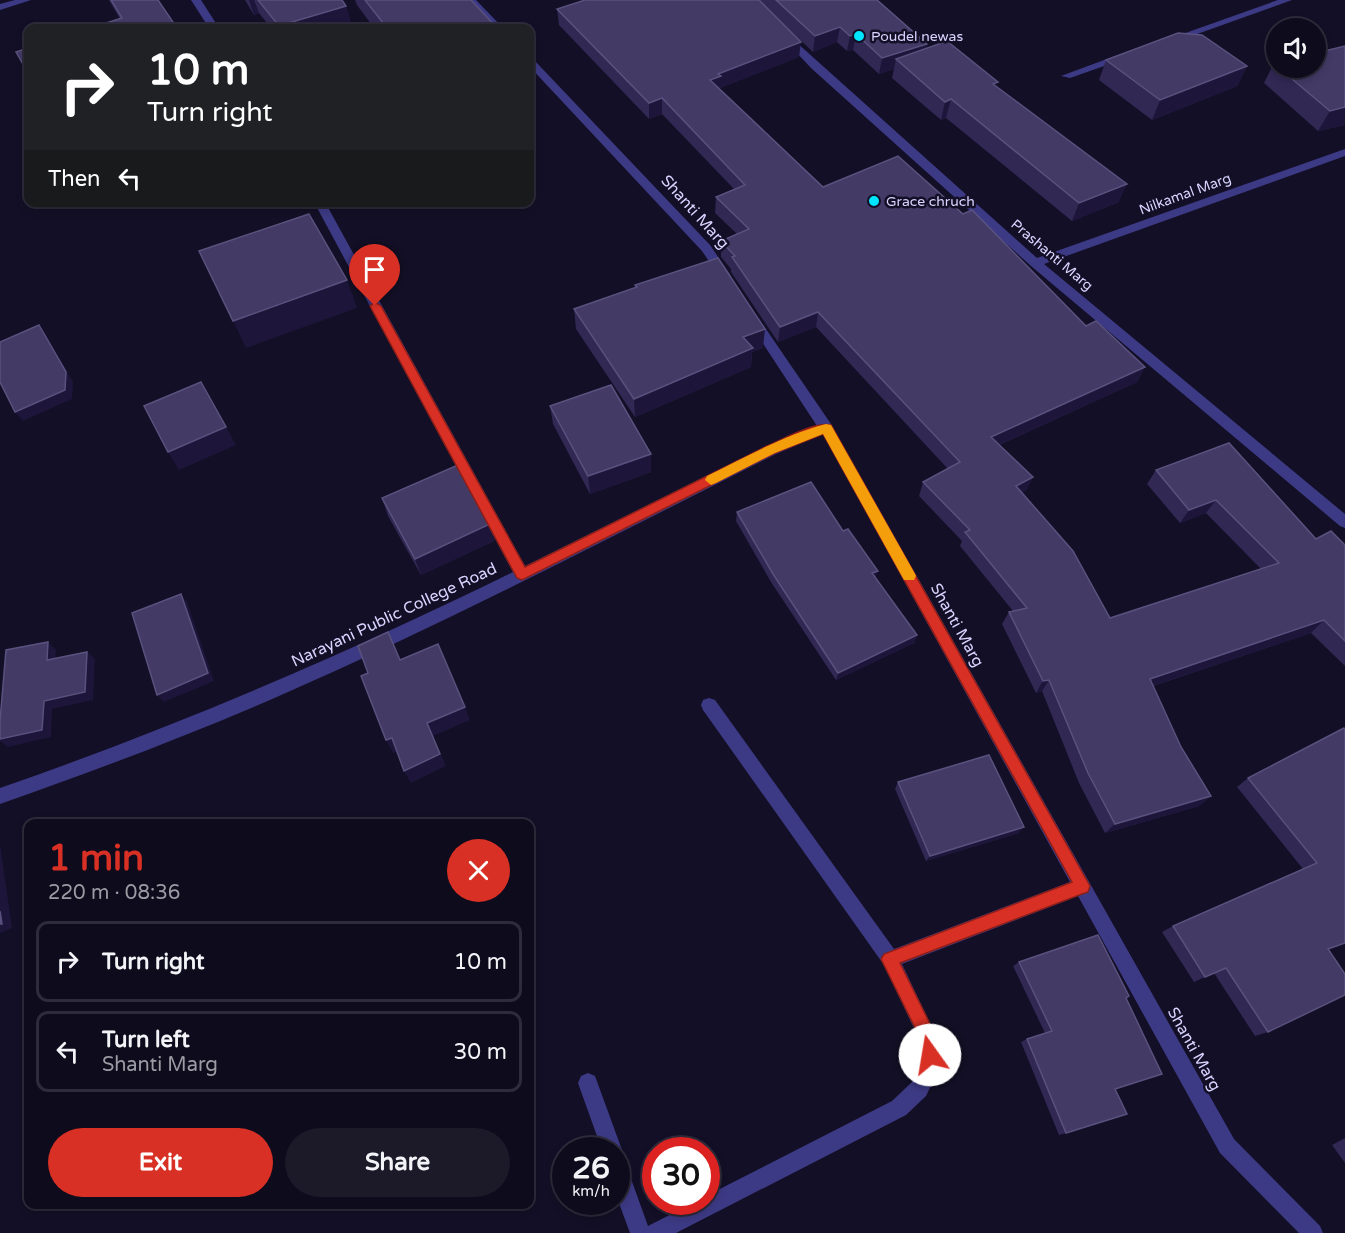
<!DOCTYPE html>
<html lang="en">
<head>
<meta charset="utf-8">
<style>
	body { margin:0; font-family:"Varela Round",sans-serif; background:#1c1929; color:#f1f3f6; height:100vh; display:flex; flex-direction:column; font-size:22px; white-space:nowrap }
	* { box-sizing:border-box; margin:0 }
	p { font-size:20px; color:#9b9ba3 }
	.icon { flex:none; width:33px; height:33px; fill:none; stroke:currentColor; stroke-width:2; stroke-linecap:round; stroke-linejoin:round }
	.map { position:relative; flex:1; overflow:hidden }
	.details { position:absolute; left:24px; top:819px; width:510px; height:390px; display:flex; flex-direction:column; background:#0e0b1c; border-radius:12px; box-shadow:0 3px 9px #0003,0 0 0 2px #2e2b3b }
	.details>* { flex:none }
	.guide { position:absolute; left:24px; top:24px; width:510px; height:183px; border-radius:12px; box-shadow:0 3px 9px #0003,0 0 0 2px #2e2b3b; background:#202124; color:#fff; overflow:hidden }
	.tools { position:absolute; left:1266px; top:18px; display:grid; gap:12px }
	.tools a { display:grid; place-items:center; width:60px; height:60px; border-radius:50%; background:#0e0b1c; box-shadow:0 3px 9px #0003,0 0 0 2px #2e2b3b; font-size:30px }
	.speed { position:absolute; left:552px; top:1137px; display:flex; gap:12px; font-size:30px; font-weight:700; text-align:center }
	.speed>* { display:grid; place-content:center; width:78px; height:78px; border-radius:50%; background:#0e0b1c; box-shadow:0 3px 9px #0003,0 0 0 2px #2e2b3b; line-height:1 }
	.speed small { font-size:15px; font-weight:400 }
	.speed .limit { border:9px solid #d22; background:#fff; color:#111 }
	.pin { position:absolute; display:grid; place-items:center; width:51px; height:51px; color:#fff; margin:-62px -26px; border-radius:50% 50% 50% 0; rotate:-45deg; box-shadow:0 0 6px #0007 }
	.pin .icon { rotate:45deg }
	.me { position:absolute; width:66px; margin:-33px; rotate:347deg; stroke-linejoin:round; filter:drop-shadow(0 0 4px #0008) }
	.turn { display:flex; align-items:center; gap:21px; height:126px; padding:0 24px; font-size:27px }
	.turn .icon { width:78px; height:78px; stroke-width:2.5 }
	.turn b { display:block; font-size:42px; line-height:51px }
	.then { display:flex; align-items:center; height:57px; padding:0 24px; background:#0003; gap:12px; font-size:22px }
	.round { display:grid; place-items:center; flex:none; width:63px; height:63px; border-radius:32px; background:#1c1929 }
	.headline { display:flex; align-items:center; justify-content:space-between; height:102px; padding:0 24px }
	h1 { font-size:36px; font-weight:700; line-height:45px; color:#d93025 }
	.cta { display:flex; gap:12px; margin-top:auto; padding:12px 24px }
	.cta a { flex:1; height:69px; border-radius:36px; background:#d93025; color:#fff; font-size:24px; font-weight:700; line-height:69px; text-align:center }
	.cta a+a { background:#1c1929; color:#f1f3f6 }
	ul { padding:0; list-style:none }
	li { display:flex; align-items:center; gap:18px; height:81px; margin:0 12px 9px; padding:0 12px; border:3px solid #2e2b3b; border-radius:12px }
	li div { flex:1 }
	li b { display:block; font-size:22px }
	li em { font-style:normal }
	.map>svg:first-child { display:block }
	.lines { fill:none; stroke-linecap:round; stroke-linejoin:round }
	.street { fill:#3d3a85; fill-rule:evenodd }
	.wall { fill:#312854 }
	.shaded-wall { fill:#1d163a }
	.building { fill:#433a66; stroke:#5a527e; stroke-width:1.5 }
	.route { fill:#d93025; stroke:#8d1f18; stroke-width:1.5 }
	.slow { fill:#f59e0b }
	.poi-dot { fill:#00e5ff; stroke:#130f26; stroke-width:2 }
	.labels { text-anchor:middle; dominant-baseline:central; stroke-width:5; stroke-linejoin:round; paint-order:stroke }
	.far-poi-label { font-size:14px; fill:#d9d4ff; stroke:#130f26; text-anchor:start }
	.far-street-label { font-size:14px; fill:#d9d4ff; stroke:#130f26 }
	.street-label { font-size:16px; fill:#d9d4ff; stroke:#130f26 }
</style>
</head>
<body>
<div class="map">
<svg width="1345" height="1233" viewBox="0 0 1345 1233">
	<rect width="100%" height="100%" fill="#130f26"/>
	<g class="lines">
		<!-- street -->
		<g class="street">
			<polygon points="15,0 31,0 0,10 0,4"/>
			<polygon points="191,0 201,0 219,28 209,28"/>
			<polygon points="466,0 476,0 503,28 493,28"/>
			<polygon points="1278,0 1292,0 1172,43 1163,41"/>
			<polygon points="786,33 1037,258 1345,149 1345,156 1044,264 1345,514 1345,528 1340,526 1031,266 811,68 783,38 781,36"/>
			<polygon points="1123,53 1128,56 1127,58 1070,78 1061,76"/>
			<polygon points="530,59 534,60 710,245 731,276 729,279 721,279 702,251 530,67"/>
			<path d="M314,202H325L525,566L766,446L817,426L747,319L753,315L757,316L831,424L1234,1139L1320,1226L1323,1233H1299L1220,1153L1078,896L902,964L939,1042L938,1068L936,1075L926,1096L906,1115L676,1233H630L616,1195V1150H602L578,1083L581,1076L588,1073L595,1076L622,1150L619,1156L623,1158L626,1165L648,1226L695,1202H706V1196L892,1101L912,1082L920,1067L921,1043L884,965L703,710L701,705L703,700L709,698L715,700L894,949L1070,882L823,434L776,454C611,537 448,622 279,696C187,736 94,771 0,804V788C176,727 346,654 513,572Z"/>
		</g>
	</g>
	<!-- wall -->
	<g class="wall">
		<polygon points="109,0 158,0 120,19"/>
		<polygon points="245,0 342,0 346,6 352,28 271,28 259,13 254,15"/>
		<polygon points="355,0 471,0 497,28 374,28 357,5"/>
		<polygon points="585,0 877,0 927,44 926,49 996,86 1119,202 1072,221 946,118 941,120 892,78 894,69 879,74 853,50 847,51 837,42 813,52 775,16 799,57 720,88 720,90 823,187 1086,326 1145,367 1137,382 999,445 1033,477 1026,490 1022,493 1110,618 1261,569 1206,513 1180,523 1147,484 1156,470 1316,539 1345,545 1345,666 1311,633 1153,686 1181,747 1211,796 1199,806 1105,833 1079,783 1042,691 1036,693 1002,624 1009,612 1013,611 960,546 962,541 919,496 923,482 948,469 816,327 778,342 731,272 731,269 721,257 721,241 737,234 715,213 716,197 734,189 662,114 649,119 559,25 557,9"/>
		<polygon points="1106,60 1247,66 1237,86 1152,120 1099,80"/>
		<polygon points="1276,62 1276,68 1316,68 1345,125 1318,131 1264,83 1274,63"/>
		<polygon points="635,285 763,348 752,352 751,367 635,417 576,329 574,309 636,288"/>
		<polygon points="550,406 651,472 590,494 553,424"/>
		<polygon points="382,498 490,524 494,541 421,575 388,516"/>
		<polygon points="737,512 875,578 917,635 914,643 836,680 771,582 736,521"/>
		<polygon points="1344,728 1328,950 1268,1032 1255,1036 1214,973 1194,982 1162,932 1173,926 1303,869 1237,787 1248,778"/>
		<polygon points="898,782 1019,833 926,861 895,789"/>
		<polygon points="1019,962 1126,998 1115,1089 1066,1133 1059,1135 1021,1042 1027,1039 1045,1033 1013,966"/>
		<polygon points="1345,1138 1345,1163 1332,1145"/>
	</g>
	<!-- shaded-wall -->
	<g class="shaded-wall">
		<polygon points="249,0 254,0 259,13 254,15"/>
		<polygon points="346,6 352,28 280,28 279,26"/>
		<polygon points="840,27 837,42 813,52 815,36"/>
		<polygon points="856,34 853,50 847,51 850,36"/>
		<polygon points="801,42 799,57 720,88 720,92 710,80 718,74"/>
		<polygon points="927,44 923,60 896,59 894,69 879,74 882,58"/>
		<polygon points="1247,66 1237,86 1152,120 1160,100"/>
		<polygon points="662,98 662,114 649,119 649,103"/>
		<polygon points="951,99 946,118 941,120 945,102"/>
		<polygon points="1345,107 1345,125 1318,131 1330,111"/>
		<polygon points="1127,184 1119,202 1072,221 1079,203"/>
		<polygon points="347,280 357,308 246,348 233,321"/>
		<polygon points="818,312 816,327 778,342 780,327"/>
		<polygon points="39,325 46,335 73,382 72,399 23,421 15,412"/>
		<polygon points="765,329 763,348 752,352 751,367 635,417 634,399 743,337"/>
		<polygon points="1145,367 1137,382 985,451 991,437"/>
		<polygon points="226,427 236,445 179,470 168,452"/>
		<polygon points="651,454 651,472 590,494 588,476"/>
		<polygon points="1033,477 1026,490 1010,500 1016,486"/>
		<polygon points="1216,500 1206,513 1180,523 1189,510"/>
		<polygon points="490,524 494,541 421,575 415,559"/>
		<polygon points="878,571 875,579 872,573"/>
		<polygon points="181,594 187,602 214,681 164,702 157,695"/>
		<polygon points="1324,620 1311,633 1140,690 1150,679"/>
		<polygon points="917,635 914,643 836,680 838,673"/>
		<polygon points="48,642 56,650 55,667 47,660"/>
		<polygon points="87,652 95,659 93,700 52,709 51,737 8,747 0,741 0,739 44,701"/>
		<polygon points="1049,680 1042,691 1036,693 1043,681"/>
		<polygon points="465,707 470,720 433,736 446,766 411,783 404,771 427,723"/>
		<polygon points="392,738 399,750 393,753 386,740"/>
		<polygon points="1211,796 1199,806 1105,833 1115,824"/>
		<polygon points="1024,827 1019,833 926,861 930,856"/>
		<polygon points="0,844 12,928 0,933"/>
	</g>
	<!-- building -->
	<g class="building">
		<polygon points="111,0 158,0 177,28 90,28 122,18"/>
		<polygon points="258,0 342,0 346,6 279,26"/>
		<polygon points="365,0 471,0 497,28 387,28"/>
		<polygon points="585,0 759,0 801,42 718,74 721,76 710,80 823,187 898,156 963,214 972,210 1086,326 1096,321 1145,367 991,437 1033,477 1016,486 1073,551 1110,618 1279,563 1216,500 1189,510 1156,470 1229,443 1316,539 1331,531 1345,545 1345,641 1324,620 1150,679 1181,747 1211,796 1115,824 1088,773 1049,680 1043,681 1009,612 1027,608 965,532 970,530 923,482 960,462 818,312 780,327 732,257 735,256 721,241 749,229 716,197 745,185 662,98 649,103 557,9"/>
		<polygon points="776,0 877,0 927,44 882,58 856,34 850,36 840,27 815,36"/>
		<polygon points="1178,33 1202,35 1247,66 1160,100 1106,60"/>
		<polygon points="947,41 998,82 993,84 1127,184 1079,203 951,99 945,102 896,59"/>
		<polygon points="1345,46 1345,107 1330,111 1279,68 1316,68 1316,53"/>
		<polygon points="28,48 28,73 16,52"/>
		<polygon points="309,214 347,280 233,321 199,251"/>
		<polygon points="718,258 765,329 743,337 753,348 634,399 574,309 637,287 635,285"/>
		<polygon points="39,325 66,372 65,390 15,412 0,382 0,342"/>
		<polygon points="201,382 226,427 168,452 144,406"/>
		<polygon points="611,385 651,454 588,476 550,406"/>
		<polygon points="458,465 490,524 415,559 382,498"/>
		<polygon points="811,482 843,531 848,529 878,571 872,573 917,635 838,673 773,574 737,512"/>
		<polygon points="181,594 208,673 157,695 132,613"/>
		<polygon points="388,632 400,660 438,644 465,707 427,723 440,754 404,771 392,738 386,740 361,676 368,673 358,646"/>
		<polygon points="48,642 47,660 87,652 85,692 44,701 42,730 0,739 0,721 6,650"/>
		<polygon points="1344,728 1345,729 1345,943 1328,949 1345,974 1345,995 1268,1032 1226,968 1205,977 1173,926 1317,863 1248,778"/>
		<polygon points="989,755 1024,827 930,856 898,782"/>
		<polygon points="0,911 2,924 0,924"/>
		<polygon points="1098,935 1129,996 1126,998 1162,1074 1115,1089 1127,1114 1066,1133 1027,1039 1052,1031 1019,962"/>
	</g>
	<!-- route -->
	<path class="route" d="M375,302L381,306L525,567L767,446C782,440 815,421 831,425L1090,886L1088,892L1082,894L900,963L939,1042L936,1061L930,1064L923,1061L921,1055L922,1042L884,965L881,959L884,954L1072,882L823,434L775,453L522,580L517,578L370,306Z"/>
	<!-- slow -->
	<path class="slow" d="M826,424L831,425L914,572L916,576L914,580H904L823,434L775,453L716,483L711,485L705,480L707,476C746,457 784,435 826,424Z"/>
	<!-- markers -->
	<g class="poi-dot">
		<circle cx="859" cy="36" r="6"/>
		<circle cx="874" cy="201" r="6"/>
	</g>
	<g class="labels">
		<!-- far-poi labels -->
		<g class="far-poi-label">
			<text x="871" y="36">Poudel newas</text>
			<text x="886" y="201">Grace chruch</text>
		</g>
		<!-- far-street labels -->
		<g class="far-street-label">
			<text transform="translate(1185 194) rotate(-20)">Nilkamal Marg</text>
			<text transform="translate(1052 255) rotate(40)">Prashanti Marg</text>
		</g>
		<!-- street labels -->
		<g class="street-label">
			<text transform="translate(695 212) rotate(48)">Shanti Marg</text>
			<text transform="translate(394 615) rotate(-25)">Narayani Public College Road</text>
			<text transform="translate(957 625) rotate(61)">Shanti Marg</text>
			<text transform="translate(1194 1049) rotate(61)">Shanti Marg</text>
		</g>
	</g>
</svg>
<div class="tools">
<a><svg class="icon" aria-label="sound" viewBox="0 0 24 24"><path d="M4 9h4l5-4v14l-5-4H4zM17 9q2 3 0 6"/></svg></a>
</div>
<div class="speed"><div>26<small>km/h</small></div><div class="limit">30</div></div>
<div class="pin" style="left:375px;top:306px;background:#d93025"><svg class="icon" aria-label="arrive" viewBox="0 0 24 24"><path d="M6 21V4h12l-3 4 3 4H6"/></svg></div>
<svg class="me" style="left:930px;top:1055px" viewBox="-20 -20 40 40"><circle r="19" fill="#fff"/><path d="M0-13L10 11 0 6-10 11z" fill="#d93025"/></svg>
<div class="guide">
<div class="turn"><svg class="icon" aria-label="right" viewBox="0 0 24 24"><path d="M7 20v-9h11M14 6l5 5-5 5"/></svg><div><b>10 m</b>Turn right</div></div>
<div class="then">Then<svg class="icon" aria-label="left" viewBox="0 0 24 24"><path d="M17 20v-9H6M10 6l-5 5 5 5"/></svg></div>
</div>
<section class="details">
<div class="headline"><div><h1>1 min</h1><p>220 m · 08:36</p></div><a class="round" style="background:#d93025;color:#fff"><svg class="icon" aria-label="close" viewBox="0 0 24 24"><path d="M6 6l12 12M18 6L6 18"/></svg></a></div>
<ul>
<li><svg class="icon" aria-label="right" viewBox="0 0 24 24"><path d="M7 20v-9h11M14 6l5 5-5 5"/></svg><div><b>Turn right</b></div><em>10 m</em></li>
<li><svg class="icon" aria-label="left" viewBox="0 0 24 24"><path d="M17 20v-9H6M10 6l-5 5 5 5"/></svg><div><b>Turn left</b><p>Shanti Marg</p></div><em>30 m</em></li>
</ul>
<div class="cta"><a>Exit</a><a>Share</a></div>
</section>
</div>
</body>
</html>
